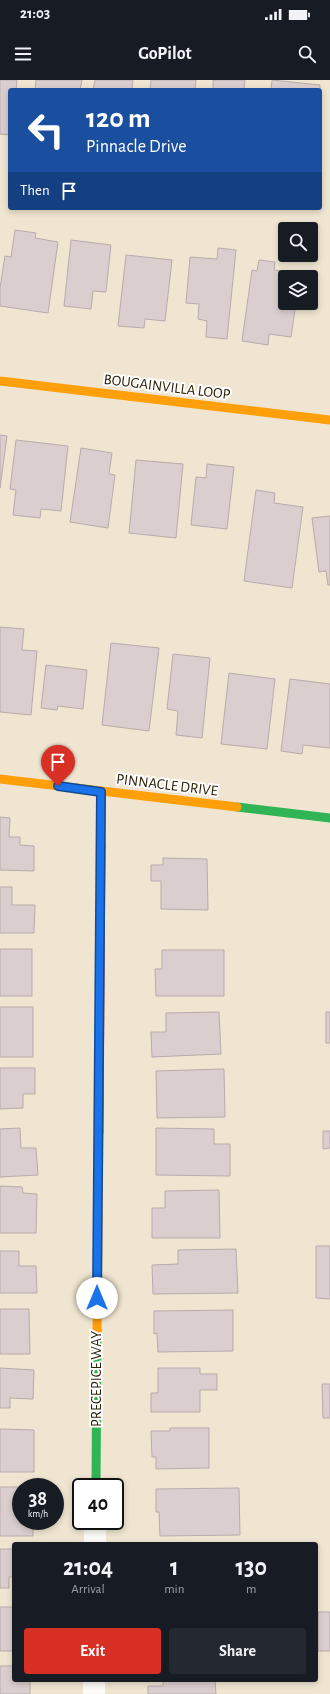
<!DOCTYPE html>
<html lang="en">
<head>
<meta charset="utf-8">
<style>
	body { margin:0; font-family:"Alegreya Sans",sans-serif; background:#242831; color:#f1f3f6; height:100vh; display:flex; flex-direction:column; font-size:15px; white-space:nowrap }
	* { box-sizing:border-box; margin:0 }
	p { font-size:13px; color:#9ea1a6 }
	.icon { flex:none; width:22px; height:22px; fill:none; stroke:currentColor; stroke-width:2; stroke-linecap:round; stroke-linejoin:round }
	.map { position:relative; flex:1; overflow:hidden }
	.sheet { position:absolute; left:12px; top:1462px; width:306px; height:140px; display:flex; flex-direction:column; background:#171b24; border-radius:4px; box-shadow:0 2px 6px #0003 }
	.sheet>* { flex:none }
	.top-card { position:absolute; left:8px; top:8px; width:314px; height:122px; border-radius:4px; box-shadow:0 2px 6px #0003; background:#1a4fa0; color:#fff; overflow:hidden }
	.controls { position:absolute; left:278px; top:142px; display:grid; gap:8px }
	.controls a { display:grid; place-items:center; width:40px; height:40px; border-radius:4px; background:#171b24; box-shadow:0 2px 6px #0003; font-size:20px }
	.speed { position:absolute; left:12px; top:1398px; display:flex; gap:8px; font-size:20px; font-weight:700; text-align:center }
	.speed>* { display:grid; place-content:center; width:52px; height:52px; border-radius:50%; background:#171b24; box-shadow:0 2px 6px #0003; line-height:1 }
	.speed small { font-size:10px; font-weight:400 }
	.speed .limit { border:2px solid #111; border-radius:6px; background:#fff; color:#111 }
	.pin { position:absolute; display:grid; place-items:center; width:34px; height:34px; color:#fff; margin:-41px -17px; border-radius:50% 50% 50% 0; rotate:-45deg; box-shadow:0 0 4px #0007 }
	.pin .icon { rotate:45deg }
	.me { position:absolute; width:44px; margin:-22px; rotate:0deg; stroke-linejoin:round; filter:drop-shadow(0 0 3px #0008) }
	.turn { display:flex; align-items:center; gap:14px; height:84px; padding:0 12px; font-size:18px }
	.turn .icon { width:52px; height:52px; stroke-width:2.5 }
	.turn b { display:block; font-size:28px; line-height:34px }
	.then { display:flex; align-items:center; height:38px; padding:0 12px; background:#0003; gap:8px; font-size:15px }
	.eta { display:flex; justify-content:space-evenly; align-items:center; height:68px; text-align:center }
	.eta b { font-size:24px; font-weight:600; line-height:28px }
	.action { display:flex; gap:8px; margin-top:auto; padding:8px 12px }
	.action a { flex:1; height:46px; border-radius:4px; background:#d93025; color:#fff; font-size:16px; font-weight:600; line-height:46px; text-align:center }
	.action a+a { background:#242831; color:#f1f3f6 }
	.status { display:flex; justify-content:space-between; align-items:center; height:28px; padding:0 20px; background:#171b24; direction:ltr }
	.status svg { height:11px; fill:currentColor }
	header { display:flex; justify-content:space-between; align-items:center; height:52px; padding:0 12px; background:#171b24; font-size:18px; font-weight:600 }
	.map>svg:first-child { display:block }
	.building { fill:#dbcece; stroke:#b8abab }
	.lines { fill:none; stroke-linecap:round; stroke-linejoin:round }
	.street { stroke:#fdfbf8; stroke-width:22 }
	.fast { stroke:#30b455; stroke-width:9 }
	.slow { stroke:#ff9f0a; stroke-width:9 }
	.jam { stroke:#e5322d; stroke-width:9 }
	.route-casing { stroke:#114b97; stroke-width:10 }
	.route { stroke:#1a73e8; stroke-width:7 }
	.labels { text-anchor:middle; dominant-baseline:central; stroke-width:4; stroke-linejoin:round; paint-order:stroke }
	.street-label { font-size:15px; fill:#2c2007; stroke:#fff }
</style>
</head>
<body>
<div class="status"><b>21:03</b><svg viewBox="0 0 49 12"><path d="M0 12V9h3v3zM5 12V6h3v6zM10 12V3h3v9zM15 12V0h3v12zM26 1h20v11H26zM47 4h2v5h-2z"/></svg></div>
<header><svg class="icon" aria-label="menu" viewBox="0 0 24 24"><path d="M4 6h16M4 12h16M4 18h16"/></svg>GoPilot<svg class="icon" aria-label="search" viewBox="0 0 24 24"><circle cx="10" cy="10" r="6"/><path d="M15 15l6 6"/></svg></header>
<div class="map">
<svg width="330" height="1614" viewBox="0 0 330 1614">
	<rect width="100%" height="100%" fill="#efe5d1"/>
	<!-- building -->
	<g class="building">
		<polygon points="0,0 17,0 16,10 10,10 10,55 0,54"/>
		<polygon points="36,0 82,0 80,10 35,10"/>
		<polygon points="95,0 133,0 132,10 93,10"/>
		<polygon points="151,0 196,0 195,10 197,10 150,10"/>
		<polygon points="213,0 245,0 244,10 213,10"/>
		<polygon points="272,0 320,5 320,10 271,10"/>
		<polygon points="15,150 36,153 35,158 58,162 48,233 0,226 0,208 5,176 11,177"/>
		<polygon points="71,160 111,165 106,212 93,211 91,229 64,226"/>
		<polygon points="218,168 236,170 227,259 206,257 207,241 198,239 199,224 186,223 190,177 217,179"/>
		<polygon points="126,175 172,180 165,241 145,239 144,248 118,246"/>
		<polygon points="259,180 275,182 274,190 300,193 299,197 285,197 285,223 296,223 291,257 269,254 268,265 242,261 252,190 257,191"/>
		<polygon points="0,355 7,356 0,408"/>
		<polygon points="16,360 68,366 61,431 41,429 40,438 13,435 16,410 10,409"/>
		<polygon points="81,368 112,373 109,394 115,395 108,448 70,442"/>
		<polygon points="136,380 183,384 176,458 129,453"/>
		<polygon points="207,384 234,387 227,449 191,445 196,397 206,398"/>
		<polygon points="256,410 275,413 274,423 303,427 292,508 244,501"/>
		<polygon points="330,436 330,505 328,505 326,491 319,492 312,438"/>
		<polygon points="0,547 24,549 22,570 37,571 31,635 0,632"/>
		<polygon points="111,563 159,568 149,651 102,645"/>
		<polygon points="173,574 210,578 202,658 176,655 178,631 167,629"/>
		<polygon points="46,585 87,590 83,629 58,626 57,630 41,628"/>
		<polygon points="229,593 275,599 267,669 221,664"/>
		<polygon points="290,599 330,604 330,668 303,665 302,674 281,671"/>
		<polygon points="0,737 10,738 9,757 20,757 20,765 34,766 34,791 0,790"/>
		<polygon points="163,778 207,779 208,830 161,829 161,801 151,801 151,785 163,785"/>
		<polygon points="0,807 12,807 12,825 35,825 34,853 0,853"/>
		<rect x="0" y="869" width="32" height="47"/>
		<polygon points="162,870 224,870 224,916 156,916 155,889 162,889"/>
		<rect x="0" y="927" width="33" height="50"/>
		<polygon points="219,932 221,974 152,977 151,952 166,952 166,933"/>
		<rect x="326" y="932" width="4" height="31"/>
		<polygon points="0,988 35,988 35,1014 23,1014 23,1028 0,1029"/>
		<polygon points="224,989 225,1037 157,1038 156,991"/>
		<polygon points="20,1048 21,1068 36,1068 38,1095 0,1097 0,1049"/>
		<polygon points="156,1048 214,1049 214,1064 230,1064 230,1096 156,1095"/>
		<polygon points="323,1051 330,1051 330,1068 323,1069"/>
		<polygon points="0,1106 22,1107 23,1113 37,1114 36,1153 0,1153"/>
		<polygon points="219,1110 220,1158 152,1158 152,1128 165,1128 165,1111"/>
		<polygon points="316,1166 330,1166 330,1219 316,1218"/>
		<polygon points="236,1169 238,1213 153,1214 152,1185 178,1184 178,1170"/>
		<polygon points="0,1171 19,1171 19,1186 36,1186 37,1213 0,1213"/>
		<polygon points="0,1229 29,1229 30,1274 0,1274"/>
		<polygon points="233,1230 233,1271 158,1272 157,1253 154,1254 154,1231"/>
		<polygon points="0,1288 34,1290 33,1319 10,1318 10,1328 0,1328"/>
		<polygon points="158,1288 200,1288 200,1294 217,1294 217,1310 200,1310 200,1332 151,1332 151,1313 158,1313"/>
		<polygon points="322,1304 330,1304 330,1338 323,1338"/>
		<polygon points="170,1348 209,1348 209,1388 156,1389 156,1377 152,1377 151,1351 170,1351"/>
		<polygon points="0,1349 34,1350 34,1392 0,1392"/>
		<polygon points="0,1407 22,1407 21,1441 33,1441 33,1456 0,1456"/>
		<polygon points="239,1408 240,1455 160,1456 159,1432 156,1432 156,1409"/>
		<polygon points="0,1469 14,1469 14,1497 9,1497 9,1508 0,1508"/>
		<rect x="0" y="1527" width="14" height="44"/>
		<rect x="318" y="1532" width="12" height="39"/>
		<polygon points="0,1586 14,1586 14,1600 30,1600 30,1614 0,1614"/>
		<polygon points="163,1600 215,1600 216,1614 148,1614 148,1606 163,1606"/>
	</g>
	<g class="lines">
		<!-- street -->
		<g class="street">
			<polyline points="95,1464 95,1441"/>
			<polyline points="94,1614 94,1600"/>
		</g>
		<!-- fast -->
		<g class="fast">
			<polyline points="237,727 330,738"/>
			<polyline points="101,766 101,712"/>
			<polyline points="96,1407 97,1251"/>
		</g>
		<!-- slow -->
		<g class="slow">
			<polyline points="0,301 330,340"/>
			<polyline points="0,699 237,727"/>
			<polyline points="97,1251 99,1052"/>
		</g>
		<!-- jam -->
		<polyline class="jam" points="99,1052 101,766"/>
	</g>
	<g class="lines">
		<defs>
			<polyline id="route" points="58,706 101,712 97,1218"/>
		</defs>
		<!-- route casing -->
		<use href="#route" class="route-casing"/>
		<!-- route -->
		<use href="#route" class="route"/>
	</g>
	<g class="labels">
		<!-- street labels -->
		<g class="street-label">
			<text transform="translate(167 307) rotate(7)">BOUGAINVILLA LOOP</text>
			<text transform="translate(167 705) rotate(7)">PINNACLE DRIVE</text>
			<text transform="translate(96 1299) rotate(-90)">PRECEPICE WAY</text>
		</g>
	</g>
</svg>
<div class="controls">
<a><svg class="icon" aria-label="search" viewBox="0 0 24 24"><circle cx="10" cy="10" r="6"/><path d="M15 15l6 6"/></svg></a>
<a><svg class="icon" aria-label="layers" viewBox="0 0 24 24"><path d="M12 4l9 5-9 5-9-5zM3 14l9 5 9-5"/></svg></a>
</div>
<div class="speed"><div>38<small>km/h</small></div><div class="limit">40</div></div>
<div class="pin" style="left:58px;top:706px;background:#d93025"><svg class="icon" aria-label="arrive" viewBox="0 0 24 24"><path d="M6 21V4h12l-3 4 3 4H6"/></svg></div>
<svg class="me" style="left:97px;top:1218px" viewBox="-20 -20 40 40"><circle r="19" fill="#fff"/><path d="M0-13L10 11 0 6-10 11z" fill="#1a73e8"/></svg>
<div class="top-card">
<div class="turn"><svg class="icon" aria-label="left" viewBox="0 0 24 24"><path d="M17 20v-9H6M10 6l-5 5 5 5"/></svg><div><b>120 m</b>Pinnacle Drive</div></div>
<div class="then">Then<svg class="icon" aria-label="arrive" viewBox="0 0 24 24"><path d="M6 21V4h12l-3 4 3 4H6"/></svg></div>
</div>
<section class="sheet">
<div class="eta">
<div><b>21:04</b><p>Arrival</p></div>
<div><b>1</b><p>min</p></div>
<div><b>130</b><p>m</p></div>
</div>
<div class="action"><a>Exit</a><a>Share</a></div>
</section>
</div>
</body>
</html>
